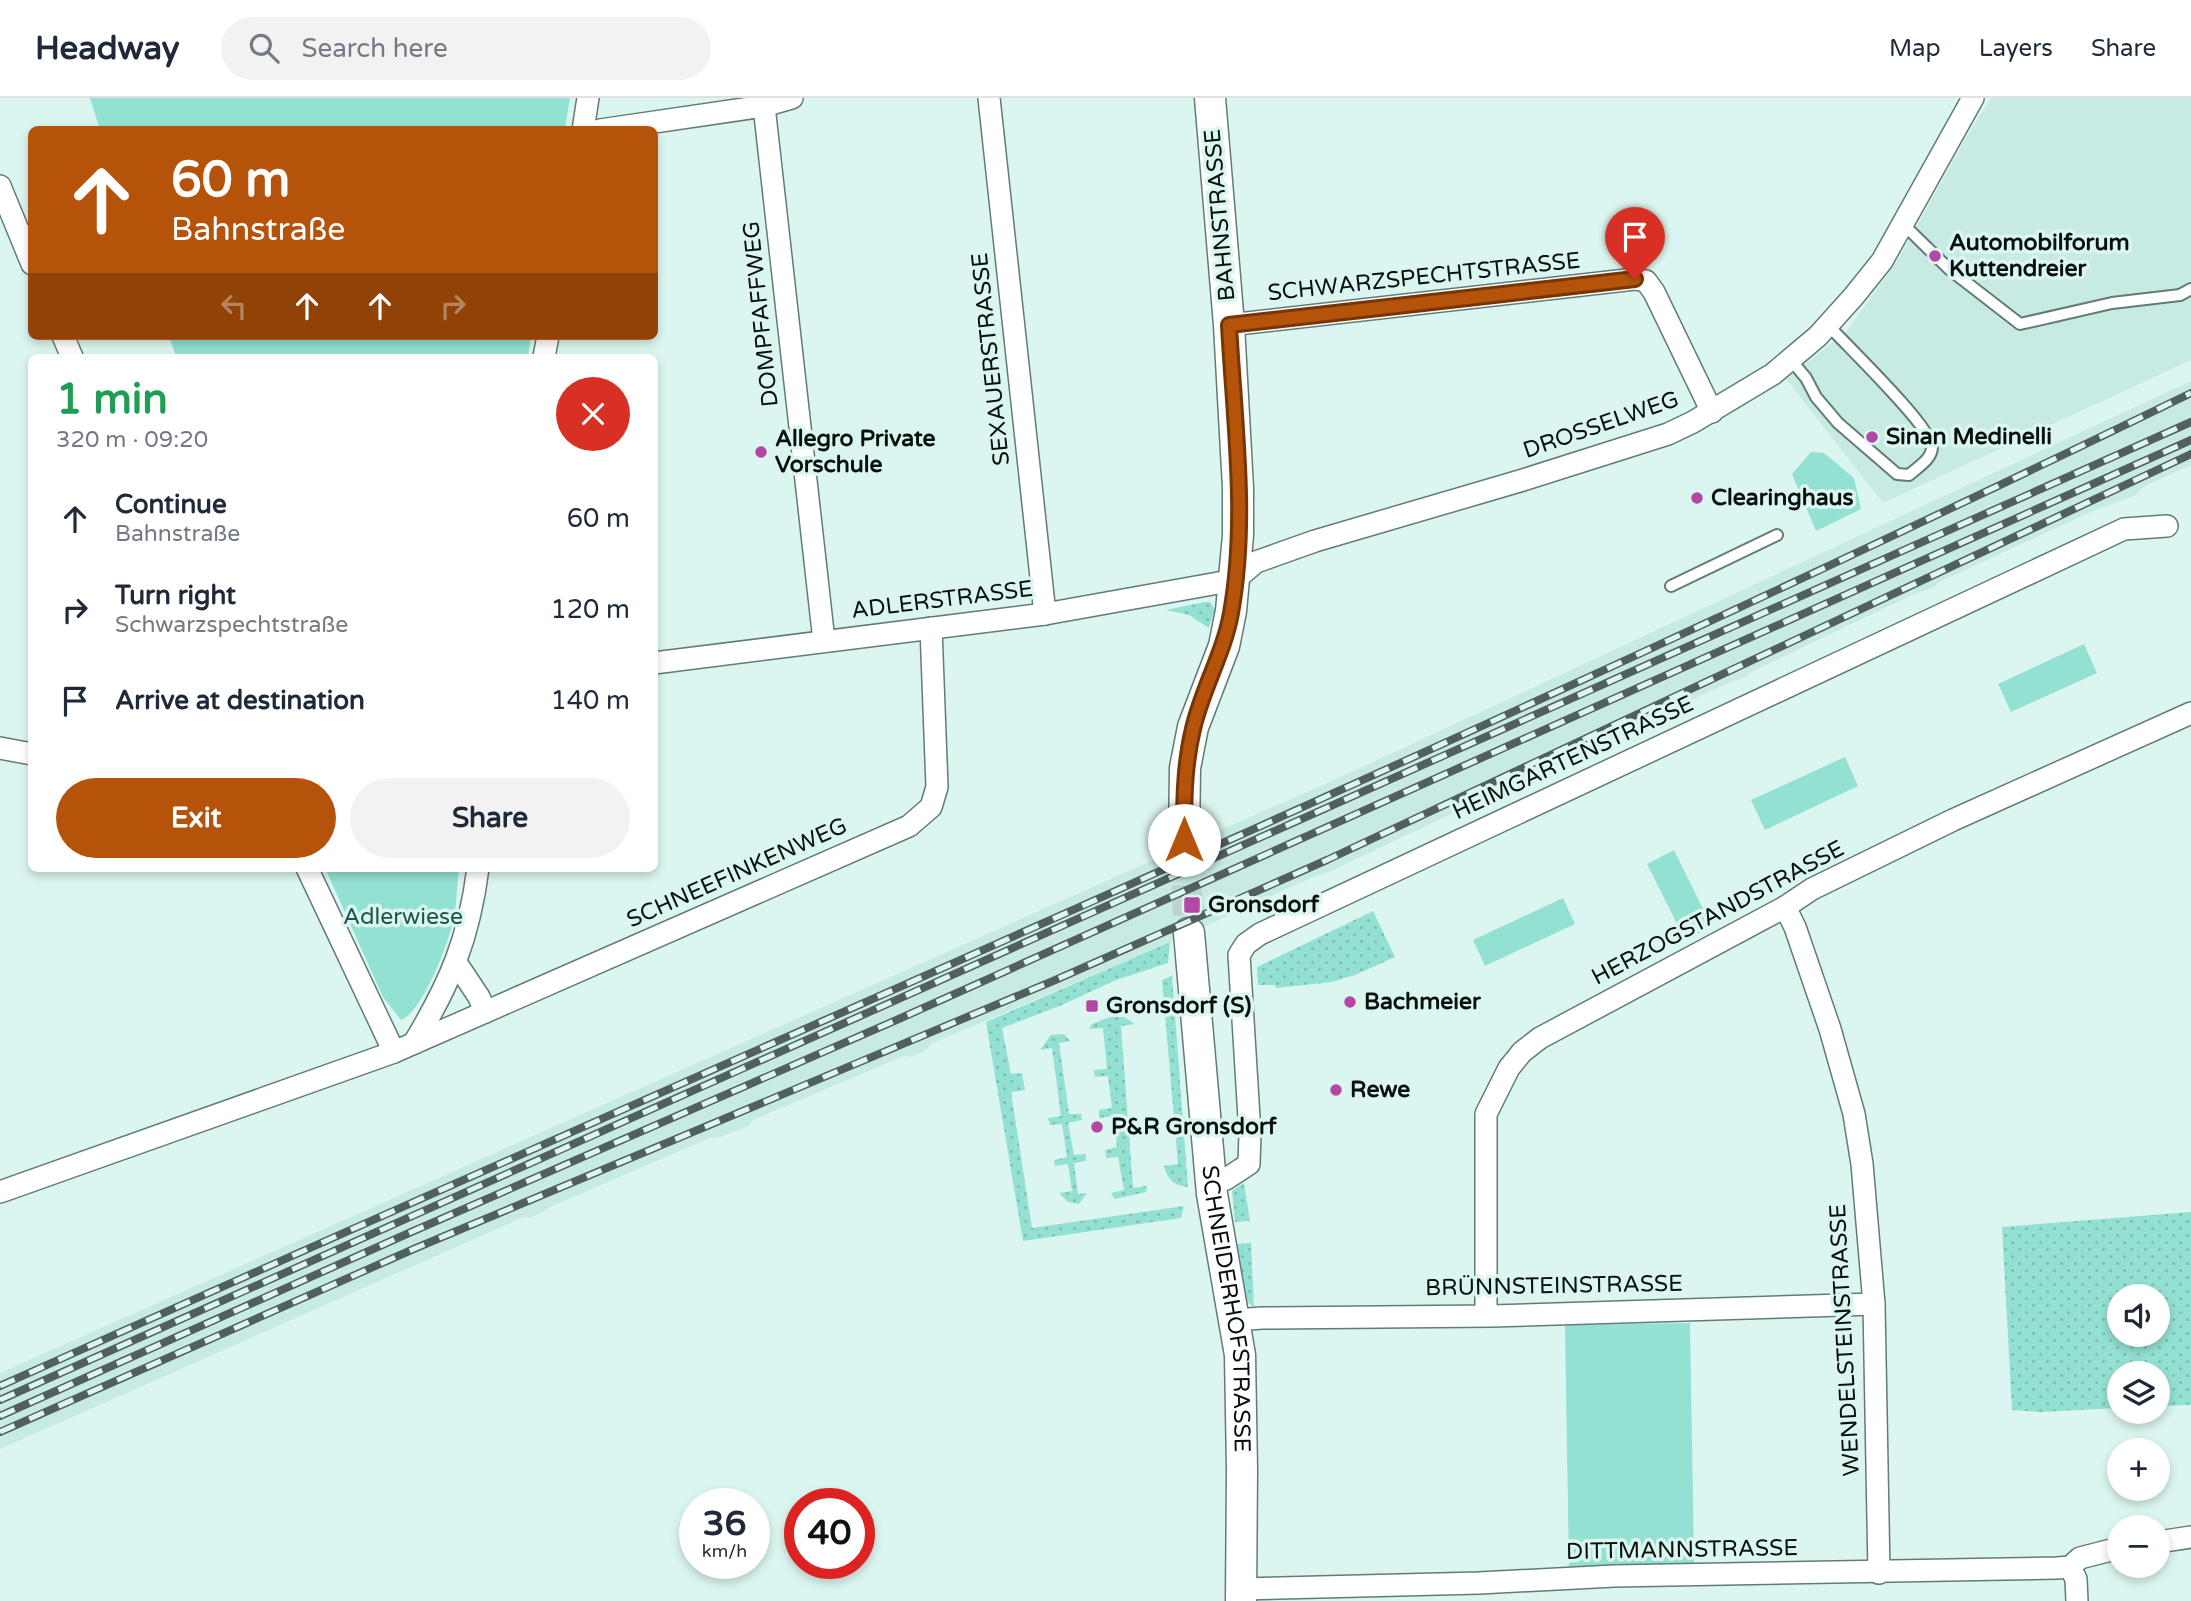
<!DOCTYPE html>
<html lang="en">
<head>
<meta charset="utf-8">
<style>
	body { margin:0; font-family:"Varela Round",sans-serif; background:#f2f2f3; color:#1f2937; height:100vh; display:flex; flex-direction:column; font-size:26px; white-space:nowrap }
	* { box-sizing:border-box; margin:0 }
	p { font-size:23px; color:#747a83 }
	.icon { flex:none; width:38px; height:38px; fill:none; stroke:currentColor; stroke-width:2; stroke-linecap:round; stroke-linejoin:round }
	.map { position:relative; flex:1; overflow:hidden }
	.side { position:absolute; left:28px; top:256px; width:630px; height:518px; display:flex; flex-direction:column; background:#fff; border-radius:10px; box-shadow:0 4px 10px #0003 }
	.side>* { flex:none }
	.banner { position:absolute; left:28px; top:28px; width:630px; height:214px; border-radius:10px; box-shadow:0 4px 10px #0003; background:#b45309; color:#fff; overflow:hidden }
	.fabs { position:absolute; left:2107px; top:1186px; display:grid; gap:14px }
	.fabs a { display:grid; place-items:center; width:63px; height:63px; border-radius:50%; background:#fff; box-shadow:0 4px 10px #0003; font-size:35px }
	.speed { position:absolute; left:679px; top:1390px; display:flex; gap:14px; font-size:35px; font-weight:700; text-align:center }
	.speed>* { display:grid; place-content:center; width:91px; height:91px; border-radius:50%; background:#fff; box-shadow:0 4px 10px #0003; line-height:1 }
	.speed small { font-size:18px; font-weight:400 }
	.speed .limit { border:10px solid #d22; background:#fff; color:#111 }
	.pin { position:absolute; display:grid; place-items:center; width:60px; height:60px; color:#fff; margin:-72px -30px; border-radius:50% 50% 50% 0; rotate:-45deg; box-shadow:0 0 7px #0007 }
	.pin .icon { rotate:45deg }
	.me { position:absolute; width:77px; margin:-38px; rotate:0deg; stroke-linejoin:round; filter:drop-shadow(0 0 5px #0008) }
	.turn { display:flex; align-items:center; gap:24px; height:147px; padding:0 28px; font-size:32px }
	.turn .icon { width:91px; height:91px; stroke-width:2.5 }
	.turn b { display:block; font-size:49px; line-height:60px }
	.lanes { display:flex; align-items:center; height:66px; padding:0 28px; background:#0003; justify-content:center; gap:35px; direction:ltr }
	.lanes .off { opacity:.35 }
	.round { display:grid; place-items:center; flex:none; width:74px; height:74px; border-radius:37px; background:#f2f2f3 }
	.headline { display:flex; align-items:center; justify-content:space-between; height:119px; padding:0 28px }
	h1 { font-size:42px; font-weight:800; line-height:52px; color:#1e9e55 }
	.action { display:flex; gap:14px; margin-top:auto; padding:14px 28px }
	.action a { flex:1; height:80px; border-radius:42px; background:#b45309; color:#fff; font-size:28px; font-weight:800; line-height:80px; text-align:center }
	.action a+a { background:#f2f2f3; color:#1f2937 }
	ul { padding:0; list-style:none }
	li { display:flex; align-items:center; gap:21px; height:91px; padding:0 28px }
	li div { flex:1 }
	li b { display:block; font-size:26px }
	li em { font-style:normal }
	header { display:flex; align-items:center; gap:42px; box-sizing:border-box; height:98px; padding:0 35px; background:#fff; border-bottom:2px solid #e0e1e3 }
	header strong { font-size:33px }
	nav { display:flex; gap:38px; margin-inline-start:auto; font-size:24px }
	.search { width:490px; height:63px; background:#f2f2f3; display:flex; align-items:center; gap:18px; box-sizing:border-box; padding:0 24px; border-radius:38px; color:#747a83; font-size:26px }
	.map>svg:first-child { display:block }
	.built { fill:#c7ebe3 }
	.grass { fill:url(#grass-dots); fill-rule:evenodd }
	.green { fill:#93e1d2 }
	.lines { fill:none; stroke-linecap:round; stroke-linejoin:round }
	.secondary-tunnel { stroke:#bbd4ce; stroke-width:30; stroke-dasharray:30 15; stroke-linecap:butt }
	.lane-casing { stroke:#637b76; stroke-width:14 }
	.street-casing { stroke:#637b76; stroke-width:24 }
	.secondary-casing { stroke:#637b76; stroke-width:33 }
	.lane { stroke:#fff; stroke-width:10 }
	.street { stroke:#fff; stroke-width:21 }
	.secondary { stroke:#fff; stroke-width:30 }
	.rail-casing { stroke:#51605e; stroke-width:8 }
	.rail { stroke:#dbf6f0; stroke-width:5; stroke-dasharray:16; stroke-linecap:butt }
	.route-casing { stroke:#753606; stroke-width:18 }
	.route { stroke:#b45309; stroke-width:12 }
	.poi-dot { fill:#b447a6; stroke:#dbf6f0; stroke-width:2.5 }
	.labels { text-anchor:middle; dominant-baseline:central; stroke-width:7; stroke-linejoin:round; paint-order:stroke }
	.street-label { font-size:23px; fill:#081110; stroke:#dbf6f0 }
	.poi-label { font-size:23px; font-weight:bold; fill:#081110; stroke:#dbf6f0; text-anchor:start }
	.park-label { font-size:23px; fill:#1c554c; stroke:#dbf6f0 }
</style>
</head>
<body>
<header>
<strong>Headway</strong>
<div class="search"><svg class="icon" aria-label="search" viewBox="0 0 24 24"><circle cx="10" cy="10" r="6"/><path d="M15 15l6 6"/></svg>Search here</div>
<nav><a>Map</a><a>Layers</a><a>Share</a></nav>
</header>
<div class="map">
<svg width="2191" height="1503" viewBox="0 0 2191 1503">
	<defs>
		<pattern id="grass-dots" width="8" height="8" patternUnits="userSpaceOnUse" patternTransform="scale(1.75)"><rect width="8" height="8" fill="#93e1d2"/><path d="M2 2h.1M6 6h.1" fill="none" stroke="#7dc0b3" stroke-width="1.8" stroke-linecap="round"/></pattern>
	</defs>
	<rect width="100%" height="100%" fill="#dbf6f0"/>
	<!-- built -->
	<g class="built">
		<polygon points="1991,0 2191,0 2191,262 1883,405 1786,281 1847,233 1899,160 1967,38"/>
		<polygon points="2191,283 2191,367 2145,388 2134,398 2093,413 1939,484 1934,489 1912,497 1751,574 1746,579 1726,586 1331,773 1311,780 1170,844 931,946 926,952 911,959 904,958 753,1022 748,1029 720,1039 710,1040 550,1109 545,1113 530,1120 524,1119 0,1351 0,1275 1358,671"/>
	</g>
	<!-- grass -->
	<g class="grass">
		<polygon points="1205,504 1210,504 1215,511 1209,530 1189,517 1166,512"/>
		<polygon points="1373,813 1395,859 1355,877 1332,884 1276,890 1275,887 1258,887 1257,869"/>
		<polygon points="1170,844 1168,865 1116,882 1062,907 1002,930 1011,976 1022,975 1025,992 1011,994 1032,1130 1184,1108 1181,1120 1023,1143 986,924"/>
		<path d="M1172,878L1188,1089C1173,1087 1168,1082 1164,1068L1178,1066L1162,882Z"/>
		<polygon points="1110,919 1124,919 1135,926 1121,928 1133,1090 1147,1088 1146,1094 1115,1101 1111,1095 1124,1092 1118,1059 1106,1060 1105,1052 1117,1049 1114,1018 1099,1020 1099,1012 1112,1010 1108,978 1095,979 1094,972 1107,971 1103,930 1089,931 1092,926"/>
		<polygon points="1064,936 1070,943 1059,945 1069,1016 1081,1016 1082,1022 1068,1025 1074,1057 1086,1056 1086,1063 1074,1065 1078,1096 1087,1095 1079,1106 1068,1104 1059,1095 1072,1093 1068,1066 1055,1068 1054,1062 1067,1059 1062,1026 1050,1027 1048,1020 1061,1018 1052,950 1040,952 1051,937"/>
		<polygon points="1244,1085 1250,1123 1235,1124 1232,1093"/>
		<path d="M2191,1114V1307L2158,1308V1276H2119V1310L2041,1314L2012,1312L2002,1129ZM2119,1199H2158V1237H2119Z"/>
		<polygon points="1251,1145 1254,1209 1246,1203 1235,1146"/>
	</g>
	<!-- green -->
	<g class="green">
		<polygon points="90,0 570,0 565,31 100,32"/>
		<polygon points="169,238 531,238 528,259 176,259"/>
		<polygon points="1811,354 1824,355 1854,380 1861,411 1816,433 1792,376"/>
		<polygon points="2084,546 2097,575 2011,614 1998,586"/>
		<polygon points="1845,659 1858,688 1765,732 1751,702"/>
		<polygon points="1674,752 1712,829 1685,842 1647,766"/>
		<path d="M325,770H459C457,786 457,803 454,819C450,842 423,914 401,922L383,899Z"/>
		<polygon points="1563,800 1575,826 1485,868 1473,842"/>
		<polygon points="1690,1225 1694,1466 1569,1470 1565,1227"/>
	</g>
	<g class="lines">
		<!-- secondary-tunnel -->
		<polyline class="secondary-tunnel" points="1184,742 1189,835"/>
		<defs>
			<g id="lane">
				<polyline points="1903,126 1949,171 2020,226 2112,205 2180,197 2191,191"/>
				<path d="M1791,262L1806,280L1816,299L1838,325L1897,376L1909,377C1918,369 1932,361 1932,349C1932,329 1845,246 1828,227"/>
				<polyline points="1671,488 1777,437"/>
			</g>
			<g id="street">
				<polyline points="989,0 1045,516"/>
				<polyline points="764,8 824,543"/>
				<polyline points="583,32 588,0"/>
				<polyline points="600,32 764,8 792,0"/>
				<polyline points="0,88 32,166"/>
				<polyline points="1229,227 1635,181 1646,183 1654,194 1712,314"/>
				<polyline points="63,238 72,259"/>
				<polyline points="544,259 548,238"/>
				<polyline points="654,565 1045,516 1235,482 1256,464 1315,443 1523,382 1668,336 1693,324 1773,276 1818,238 1854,198 1882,163 1973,0"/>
				<polyline points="0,650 32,656"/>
				<polyline points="307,770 394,954"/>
				<polyline points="1785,809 1795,829 1830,931 1854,1016 1862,1066 1874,1206 1879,1475"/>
				<polyline points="457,866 479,899 485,914"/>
				<path d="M414,945C450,885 469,841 478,770"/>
				<polyline points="1211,1085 1226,1081 1249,1066 1250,1036 1239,857 1246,846 1260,836 2124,431 2167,428"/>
				<polyline points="0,1094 394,954 909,728 931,709 937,689 931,530"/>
				<polyline points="1486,1217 1486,1016 1509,970 1522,954 1540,940 1785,809 1812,791 1953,722 2191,615"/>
				<polyline points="1235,1222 1262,1220 1492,1218 1874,1206"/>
				<polyline points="2158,1444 2191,1439"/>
				<polyline points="2070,1469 2076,1481 2077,1503"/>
				<polyline points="1241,1491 1479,1485 1614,1478 2057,1470 2070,1469 2080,1460 2119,1450"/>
			</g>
			<g id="secondary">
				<polyline points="1184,742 1185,670 1193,629 1224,548 1231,513 1238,437 1238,390 1229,227 1210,0"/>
				<path id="s1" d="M1189,835L1212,1096L1240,1257L1242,1372L1241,1503"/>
			</g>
		</defs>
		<!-- lane casing -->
		<use href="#lane" class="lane-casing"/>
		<!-- street casing -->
		<use href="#street" class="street-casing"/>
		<!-- secondary casing -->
		<use href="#secondary" class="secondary-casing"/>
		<!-- lane -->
		<use href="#lane" class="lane"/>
		<!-- street -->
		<use href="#street" class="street"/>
		<!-- secondary -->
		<use href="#secondary" class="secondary"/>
		<defs>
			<g id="rail">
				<path d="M0,1288C732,960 1470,646 2191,295"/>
				<polyline points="0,1302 2191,324"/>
				<polyline points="0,1318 409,1135 901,920 2191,342"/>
				<polyline points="0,1334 416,1150 1053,883 1327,762 2191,356"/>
			</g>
		</defs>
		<!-- rail casing -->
		<use href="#rail" class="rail-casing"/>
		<!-- rail -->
		<use href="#rail" class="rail"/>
	</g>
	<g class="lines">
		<defs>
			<path id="route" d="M1184,742C1184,705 1184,668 1193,631C1202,591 1224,555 1231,515C1248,421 1234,322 1229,227L1635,181"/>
		</defs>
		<!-- route casing -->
		<use href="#route" class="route-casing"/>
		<!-- route -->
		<use href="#route" class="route"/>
	</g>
	<!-- markers -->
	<g class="poi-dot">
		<circle cx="1935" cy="158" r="7"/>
		<circle cx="1872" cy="339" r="7"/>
		<circle cx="761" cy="354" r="7"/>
		<circle cx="1697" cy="400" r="7"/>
		<rect x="1183" y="798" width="18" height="18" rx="3.5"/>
		<circle cx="1350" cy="904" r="7"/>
		<rect x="1085" y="901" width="14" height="14" rx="3.5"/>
		<circle cx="1336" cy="992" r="7"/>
		<circle cx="1097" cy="1029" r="7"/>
	</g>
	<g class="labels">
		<!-- street labels -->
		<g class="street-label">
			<text transform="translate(1220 117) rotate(-95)">BAHNSTRASSE</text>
			<text transform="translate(1424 179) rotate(-6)">SCHWARZSPECHTSTRASSE</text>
			<text transform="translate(761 216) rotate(-96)">DOMPFAFFWEG</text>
			<text transform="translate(991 261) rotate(-96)">SEXAUERSTRASSE</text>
			<text transform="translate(1601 327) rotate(-19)">DROSSELWEG</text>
			<text transform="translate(942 502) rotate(-7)">ADLERSTRASSE</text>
			<text transform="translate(1573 660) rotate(-25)">HEIMGARTENSTRASSE</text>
			<text transform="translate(737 775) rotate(-24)">SCHNEEFINKENWEG</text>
			<text transform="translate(1718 815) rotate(-28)">HERZOGSTANDSTRASSE</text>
			<text transform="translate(1554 1188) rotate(-1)">BRÜNNSTEINSTRASSE</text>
			<text stroke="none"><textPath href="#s1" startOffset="378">SCHNEIDERHOFSTRASSE</textPath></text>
			<text transform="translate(1845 1242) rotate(-93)">WENDELSTEINSTRASSE</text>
			<text transform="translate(1682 1452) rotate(-1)">DITTMANNSTRASSE</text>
		</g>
		<!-- poi labels -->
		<g class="poi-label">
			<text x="1949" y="145">Automobilforum<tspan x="1949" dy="26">Kuttendreier</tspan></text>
			<text x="1886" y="339">Sinan Medinelli</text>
			<text x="775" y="341">Allegro Private<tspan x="775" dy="26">Vorschule</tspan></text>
			<text x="1711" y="400">Clearinghaus</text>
			<text x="1208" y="807">Gronsdorf</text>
			<text x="1364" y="904">Bachmeier</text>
			<text x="1106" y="908">Gronsdorf (S)</text>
			<text x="1350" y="992">Rewe</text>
			<text x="1111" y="1029">P&amp;R Gronsdorf</text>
		</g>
		<!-- park labels -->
		<g class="park-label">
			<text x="403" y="819">Adlerwiese</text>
		</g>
	</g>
</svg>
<div class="fabs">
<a><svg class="icon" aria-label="sound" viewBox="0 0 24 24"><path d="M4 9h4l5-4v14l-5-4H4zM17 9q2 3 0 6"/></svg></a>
<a><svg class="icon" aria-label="layers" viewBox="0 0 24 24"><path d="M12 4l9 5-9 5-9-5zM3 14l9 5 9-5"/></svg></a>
<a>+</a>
<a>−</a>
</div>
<div class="speed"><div>36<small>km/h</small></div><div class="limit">40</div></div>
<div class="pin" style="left:1635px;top:181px;background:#d93025"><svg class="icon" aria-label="arrive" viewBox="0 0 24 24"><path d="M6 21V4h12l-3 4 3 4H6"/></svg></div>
<svg class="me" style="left:1184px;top:742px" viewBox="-20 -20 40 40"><circle r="19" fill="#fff"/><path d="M0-13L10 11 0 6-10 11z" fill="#b45309"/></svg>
<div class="banner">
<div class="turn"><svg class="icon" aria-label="ahead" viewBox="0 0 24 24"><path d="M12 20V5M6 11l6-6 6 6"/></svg><div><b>60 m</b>Bahnstraße</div></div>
<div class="lanes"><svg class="icon off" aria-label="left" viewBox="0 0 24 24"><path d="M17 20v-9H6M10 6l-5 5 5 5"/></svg><svg class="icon" aria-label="ahead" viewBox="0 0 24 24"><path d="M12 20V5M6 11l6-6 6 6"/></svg><svg class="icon" aria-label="ahead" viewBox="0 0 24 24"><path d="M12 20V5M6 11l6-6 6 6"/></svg><svg class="icon off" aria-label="right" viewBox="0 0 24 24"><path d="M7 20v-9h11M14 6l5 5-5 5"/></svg></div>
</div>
<section class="side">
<div class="headline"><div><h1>1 min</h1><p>320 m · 09:20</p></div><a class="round" style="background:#d93025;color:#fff"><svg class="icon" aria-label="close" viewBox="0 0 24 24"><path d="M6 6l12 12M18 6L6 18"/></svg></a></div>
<ul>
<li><svg class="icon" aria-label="ahead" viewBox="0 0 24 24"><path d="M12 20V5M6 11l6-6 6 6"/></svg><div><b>Continue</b><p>Bahnstraße</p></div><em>60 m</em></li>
<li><svg class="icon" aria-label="right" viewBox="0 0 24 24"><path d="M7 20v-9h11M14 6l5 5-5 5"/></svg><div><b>Turn right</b><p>Schwarzspechtstraße</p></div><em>120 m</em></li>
<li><svg class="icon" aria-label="arrive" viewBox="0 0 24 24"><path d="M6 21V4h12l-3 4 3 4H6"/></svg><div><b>Arrive at destination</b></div><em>140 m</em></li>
</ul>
<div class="action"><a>Exit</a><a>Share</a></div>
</section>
</div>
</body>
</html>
